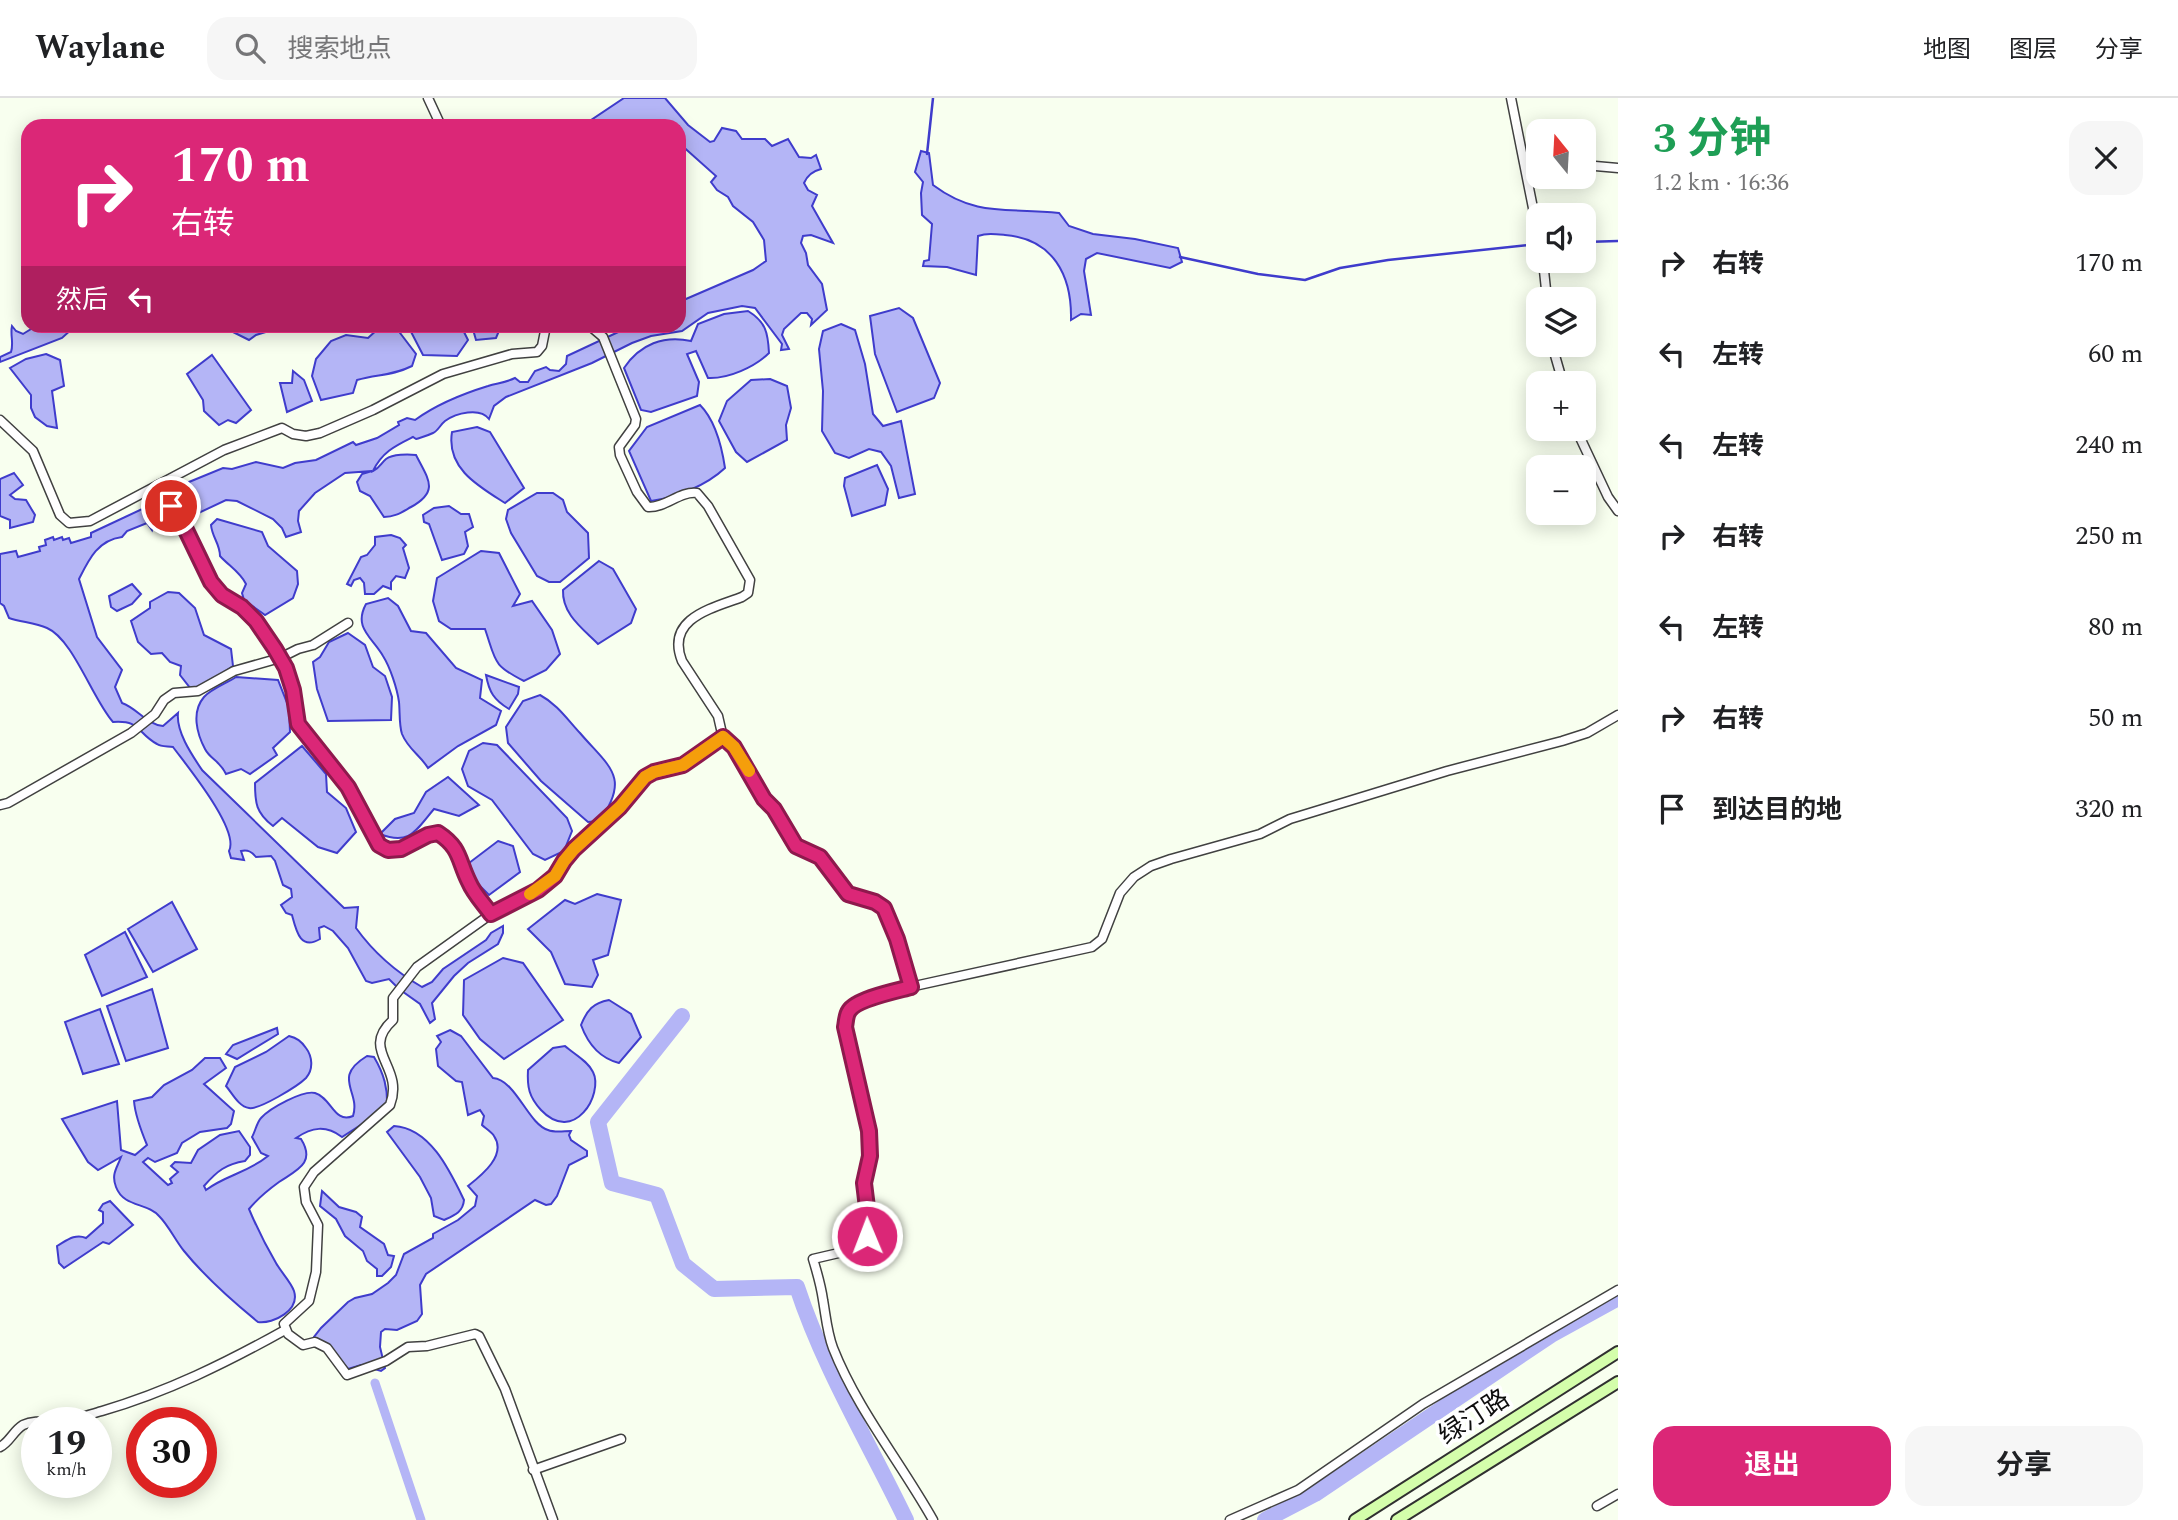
<!DOCTYPE html>
<html lang="zh">
<head>
<meta charset="utf-8">
<style>
	body { margin:0; font-family:Spectral,"Noto Sans SC",serif; background:#f6f6f6; color:#202124; height:100vh; display:flex; flex-direction:column; font-size:26px; white-space:nowrap }
	* { box-sizing:border-box; margin:0 }
	p { font-size:23px; color:#757577 }
	.icon { flex:none; width:38px; height:38px; fill:none; stroke:currentColor; stroke-width:2; stroke-linecap:round; stroke-linejoin:round }
	.map { position:relative; flex:1; overflow:hidden }
	.sheet { display:flex; flex-direction:column; background:#fff; width:560px }
	.sheet>* { flex:none }
	.top-card { position:absolute; left:21px; top:21px; width:665px; height:214px; border-radius:21px; box-shadow:0 4px 18px #0003; background:#db2777; color:#fff; overflow:hidden }
	.needle { width:46px; rotate:342deg }
	.buttons { position:absolute; left:1526px; top:21px; display:grid; gap:14px }
	.buttons a { display:grid; place-items:center; width:70px; height:70px; border-radius:14px; background:#fff; box-shadow:0 4px 18px #0003; font-size:35px }
	.speed { position:absolute; left:21px; top:1309px; display:flex; gap:14px; font-size:35px; font-weight:700; text-align:center }
	.speed>* { display:grid; place-content:center; width:91px; height:91px; border-radius:50%; background:#fff; box-shadow:0 4px 18px #0003; line-height:1 }
	.speed small { font-size:18px; font-weight:400 }
	.speed .limit { border:10px solid #d22; background:#fff; color:#111 }
	.pin { position:absolute; display:grid; place-items:center; width:60px; height:60px; color:#fff; margin:-30px; border:4px solid #fff; border-radius:50%; box-shadow:0 2px 7px #0007 }
	.me { position:absolute; width:77px; margin:-38px; rotate:359deg; stroke-linejoin:round; filter:drop-shadow(0 0 5px #0008) }
	.turn { display:flex; align-items:center; gap:24px; height:147px; padding:0 35px; font-size:32px }
	.turn .icon { width:91px; height:91px; stroke-width:2.5 }
	.turn b { display:block; font-size:49px; line-height:60px }
	.then { display:flex; align-items:center; height:66px; padding:0 35px; background:#0003; gap:14px; font-size:26px }
	.round { display:grid; place-items:center; flex:none; width:74px; height:74px; border-radius:21px; background:#f6f6f6 }
	.summary { display:flex; align-items:center; justify-content:space-between; height:119px; padding:0 35px }
	h1 { font-size:42px; font-weight:700; line-height:52px; color:#1e9e55 }
	.button { display:flex; gap:14px; margin-top:auto; padding:14px 35px }
	.button a { flex:1; height:80px; border-radius:21px; background:#db2777; color:#fff; font-size:28px; font-weight:700; line-height:80px; text-align:center }
	.button a+a { background:#f6f6f6; color:#202124 }
	ul { padding:0; list-style:none }
	li { display:flex; align-items:center; gap:21px; height:91px; padding:0 35px }
	li div { flex:1 }
	li b { display:block; font-size:26px }
	li em { font-style:normal }
	header { display:flex; align-items:center; gap:42px; box-sizing:border-box; height:98px; padding:0 35px; background:#fff; border-bottom:2px solid #e0e0e0 }
	header strong { font-size:33px }
	nav { display:flex; gap:38px; margin-inline-start:auto; font-size:24px }
	.search { width:490px; height:63px; background:#f6f6f6; display:flex; align-items:center; gap:18px; box-sizing:border-box; padding:0 24px; border-radius:21px; color:#757577; font-size:26px }
	main { display:flex; flex:1; min-height:0 }
	.map>svg:first-child { display:block }
	.water { fill:#b4b5f6; stroke:#3f3ccc; stroke-width:2 }
	.lines { fill:none; stroke-linecap:round; stroke-linejoin:round }
	.stream { stroke:#3f3ccc; stroke-width:2.5 }
	.canal { stroke:#b4b5f6; stroke-width:9 }
	.river { stroke:#b4b5f6; stroke-width:16 }
	.minor-casing { stroke:#414141; stroke-width:11 }
	.secondary-casing { stroke:#303030; stroke-width:14 }
	.minor { stroke:#fff; stroke-width:8 }
	.secondary { stroke:#d4feab; stroke-width:10 }
	.route-casing { stroke:#8e194d; stroke-width:18 }
	.route { stroke:#db2777; stroke-width:12 }
	.slow { stroke:#f59e0b; stroke-width:12 }
	.labels { text-anchor:middle; dominant-baseline:central; stroke-width:7; stroke-linejoin:round; paint-order:stroke }
	.street-label { font-size:26px; fill:#0e0e0e; stroke:#fff }
</style>
</head>
<body>
<header>
<strong>Waylane</strong>
<div class="search"><svg class="icon" aria-label="search" viewBox="0 0 24 24"><circle cx="10" cy="10" r="6"/><path d="M15 15l6 6"/></svg>搜索地点</div>
<nav><a>地图</a><a>图层</a><a>分享</a></nav>
</header>
<main>
<div class="map">
<svg width="1618" height="1422" viewBox="0 0 1618 1422">
	<rect width="100%" height="100%" fill="#f8ffef"/>
	<!-- water -->
	<g class="water">
		<path d="M624,0H665L688,27L710,44L714,43L722,30L736,33L742,41H765L772,48L788,41L799,59L811,60L816,57L821,71C813,73 807,78 804,85L808,92L817,97L812,108L833,145L811,137L803,138L801,145L806,155L808,167L822,186L827,212L811,227L812,221L807,215H801L784,231L782,237L789,251L781,252L782,246L755,210L742,208L708,215L682,233L651,238L632,245L592,265L506,299L494,308L489,321C480,309 456,315 445,323C440,327 438,333 433,335C427,338 422,339 416,341L413,339C395,348 382,354 373,373C380,370 381,365 386,361C393,356 408,356 416,357C428,381 440,393 411,409C402,414 395,419 384,419L370,398L360,393L357,384L362,376L372,373L345,375L315,395L299,413L298,423L301,434L286,439L282,430L273,421L237,403L226,402L186,421C174,415 166,418 154,423L152,432L147,425L127,433L122,439C98,442 89,461 79,481L97,539L122,572L115,589L122,605C137,610 147,627 163,628L178,615C176,634 192,657 202,672L344,810L358,809L356,830C374,855 396,874 422,889L432,884L443,871L486,842L491,835L503,828V835L498,846L468,865L454,878L432,905L435,921L430,925L420,906L399,891L389,881L372,885L366,883L348,850L333,833L324,828L319,830L320,841C300,853 296,832 292,817L286,815L281,807L292,799L291,791L283,787L275,763L271,758L256,759C252,754 248,751 241,753L244,762L231,760L229,753C240,732 187,668 173,649C168,648 161,649 157,646C137,635 141,622 113,624C93,602 73,541 47,530C35,525 21,524 9,520L4,508L0,505V456L16,453L18,459L40,453L39,449L46,447L45,442L53,439L54,442L62,439L63,442L69,440L71,445L91,439V435L155,405L189,384L223,370L232,371L256,364L283,370L295,365L316,362L353,344L356,347L377,340L399,327L398,324L407,320L415,322C437,306 462,296 488,288C497,285 505,285 515,280L520,284H528L535,273L546,269L550,272L559,273L566,266L567,258L631,228H679V204L753,172L766,163L764,142L753,124L733,108L728,99L717,92L711,84L716,78L679,45V28C667,28 656,28 644,28C630,28 618,19 605,28H576L585,26Z"/>
		<path d="M921,53L929,55L933,87C977,120 1009,109 1059,115L1069,128L1093,136L1135,141L1178,150L1182,164L1170,170L1097,155L1086,161L1084,173L1091,217L1081,216L1071,222C1072,177 1053,141 1005,137C995,136 987,135 978,138L976,177L947,169L923,168L924,163L929,162L932,126L922,117L921,95L923,84L915,74Z"/>
		<polygon points="899,210 913,220 940,285 934,300 897,314 875,256 870,218"/>
		<path d="M748,213C766,224 768,235 769,255C755,269 728,281 708,280L696,253L687,256L699,284L697,298L651,314L641,312L624,270C640,246 664,237 691,243L698,226L724,216Z"/>
		<polygon points="841,226 855,232 865,266 873,316 883,328 901,323 915,396 899,400 891,368 881,354 869,351 849,360 835,355 822,333 823,293 819,251 823,233"/>
		<path d="M12,228L16,233L23,236L36,228H72L73,230L62,240L0,264V259L11,254C14,245 10,237 12,228Z"/>
		<polygon points="221,228 264,228 269,233 256,237 249,242"/>
		<path d="M389,228L397,231L416,256L412,268C392,278 378,276 357,282L353,295L321,302L312,278L316,261L331,243L346,237L368,240L378,231Z"/>
		<polygon points="408,228 461,228 468,242 457,258 423,257"/>
		<polygon points="472,228 501,228 496,240 476,242"/>
		<polygon points="46,256 60,262 64,288 52,293 57,330 47,328 35,319 31,310 31,297 10,270 26,261"/>
		<polygon points="212,257 251,312 236,325 228,322 219,327 204,313 203,302 187,276"/>
		<polygon points="293,273 304,282 312,303 287,314 280,285 292,285"/>
		<polygon points="770,281 787,288 791,310 786,327 787,342 747,364 736,354 719,323 727,303 751,282"/>
		<path d="M700,307C715,322 722,350 725,370C707,387 676,400 651,403L629,353L647,329Z"/>
		<path d="M477,329L490,334L524,390L505,405C478,388 446,370 452,334Z"/>
		<polygon points="877,367 888,391 885,407 852,418 844,388 845,380"/>
		<polygon points="14,375 23,387 10,397 15,401 26,402 35,417 33,424 10,430 10,422 0,418 0,381"/>
		<polygon points="537,395 553,395 563,402 567,414 588,435 589,460 560,484 549,484 537,478 511,435 506,421 508,412"/>
		<polygon points="449,408 461,416 469,416 473,429 465,434 468,448 464,456 442,462 429,426 424,424 423,417 434,410"/>
		<path d="M217,421L262,434L268,448L297,473L298,486L293,500L265,517L244,502L242,495L246,486C240,474 229,468 220,458C220,446 212,439 211,427Z"/>
		<polygon points="391,437 400,440 406,447 403,450 409,470 405,480 396,478 391,484 391,491 383,488 374,496 365,496 364,485 360,480 354,482 351,488 347,486 361,459 367,457 375,447 375,439"/>
		<path d="M481,453L499,455L520,496L513,508L532,503L552,532L560,556L546,572L524,583C492,567 496,563 485,531H451L439,523L433,503L437,480Z"/>
		<path d="M599,463L613,471L636,511L631,525L598,546C582,530 562,516 563,492Z"/>
		<polygon points="132,486 141,496 132,506 117,513 111,509 109,498"/>
		<polygon points="168,494 179,495 195,510 204,537 231,551 233,568 210,584 191,591 180,577 181,568 170,564 162,555 151,556 138,544 131,523 150,510 150,504"/>
		<path d="M388,500L398,508L411,533L426,535L456,570L482,582L480,600L501,613L496,627L458,648L428,670C420,657 408,651 402,636C399,627 400,614 399,604C397,590 390,569 383,558C372,539 353,530 366,506Z"/>
		<polygon points="348,535 365,547 373,569 385,578 392,599 391,622 328,623 317,591 313,564 320,559 329,544"/>
		<path d="M486,577L519,589L518,596L509,611C494,602 489,594 486,577Z"/>
		<path d="M236,579L278,582L289,610L290,634L273,650L277,657L250,676L241,671L226,676C220,663 210,661 205,651C197,636 191,614 204,599C211,591 227,585 236,579Z"/>
		<path d="M540,597C557,606 567,621 580,635C608,668 632,679 599,723L588,724L541,683L508,645L506,629L523,603Z"/>
		<polygon points="483,645 497,647 567,720 572,733 564,753 545,762 533,756 492,702 468,688 462,671 469,653"/>
		<path d="M302,648L326,676L327,694L346,710L356,734L337,755L318,749L282,720L273,728C256,715 255,705 255,685Z"/>
		<path d="M448,679L479,707L459,718L434,711C416,732 410,748 380,736L395,721L414,715L426,694Z"/>
		<polygon points="498,743 513,748 520,774 489,797 477,785 469,765"/>
		<polygon points="597,796 621,802 608,857 593,862 598,877 592,889 565,886 551,854 528,831 565,802 575,806"/>
		<polygon points="172,804 197,851 153,874 128,831"/>
		<polygon points="125,834 147,879 102,898 85,857"/>
		<polygon points="503,860 523,865 563,922 504,961 480,941 463,917 464,882"/>
		<polygon points="152,891 168,950 126,963 107,908"/>
		<path d="M609,902L631,916L641,939L619,965C599,960 588,946 581,927C587,912 593,905 609,902Z"/>
		<polygon points="100,911 119,966 83,976 65,924"/>
		<polygon points="277,930 278,936 237,961 226,956 233,947"/>
		<path d="M450,932L461,938L493,980C516,982 528,1026 548,1032C555,1035 564,1033 571,1033L569,1037L571,1042L587,1053V1058L569,1067L557,1098L551,1106L546,1107L535,1102L426,1176L420,1187L422,1216L417,1223L397,1232L385,1231L381,1234L380,1249L385,1270L381,1273L361,1267L348,1271L327,1248L318,1249L314,1239L321,1230L348,1204L355,1200L372,1196L388,1185L396,1177L404,1156L433,1140V1136L458,1122L475,1108L477,1098L468,1088C482,1077 507,1057 494,1038C492,1034 485,1030 482,1027L484,1018L480,1012L468,1017L462,984L456,983L438,968L436,951L441,944L437,938Z"/>
		<path d="M289,938C297,940 301,943 306,950C312,958 314,971 306,980C298,988 259,1012 249,1010C239,1009 232,995 226,988L235,969L266,954Z"/>
		<path d="M565,948C574,956 588,963 593,974C604,996 574,1047 541,1012C529,999 527,989 528,972L553,950Z"/>
		<path d="M367,958L374,959C384,976 388,990 387,1010L342,1039C326,1027 312,1029 296,1040L301,1041C316,1065 297,1072 279,1084C268,1092 258,1100 249,1111C257,1130 266,1148 276,1165C281,1174 291,1184 294,1193C300,1212 274,1226 258,1224C231,1202 206,1180 184,1153C175,1142 169,1128 159,1118C147,1104 124,1110 116,1089C111,1076 117,1070 121,1059L98,1072L88,1064L62,1021L117,1003L121,1052L135,1057L147,1047C142,1035 135,1016 134,1003L152,999L164,987L192,972L205,960H220L226,970L204,986L234,1013L231,1026L227,1030L200,1034L182,1045L177,1055L155,1064L148,1060L143,1064L168,1087L172,1085L170,1081L178,1074L171,1068L175,1064L191,1065L198,1052L220,1037L239,1033L250,1049V1057L245,1063C226,1066 217,1073 204,1088L206,1092C226,1077 247,1075 268,1058L261,1055L252,1039C255,1034 257,1024 261,1020C270,1010 303,992 315,995C332,1000 334,1026 353,1018C361,993 331,980 367,958Z"/>
		<path d="M394,1028C430,1030 450,1073 464,1102C463,1114 455,1117 444,1122L434,1118L431,1100L420,1079L387,1034Z"/>
		<polygon points="322,1093 339,1109 356,1114 362,1119 360,1129 384,1146 388,1157 394,1158 391,1169 382,1178 377,1178 377,1171 367,1163 363,1153 345,1138 336,1121 320,1108"/>
		<path d="M110,1103L133,1127L109,1146L103,1144L64,1170L59,1165L57,1148C66,1143 75,1135 86,1140L103,1125V1114L99,1112L103,1106Z"/>
	</g>
	<g class="lines">
		<!-- stream -->
		<g class="stream">
			<polyline points="927,56 933,0"/>
			<polyline points="1584,144 1618,143"/>
			<polyline points="1180,159 1258,176 1305,182 1340,170 1388,162 1538,146"/>
		</g>
		<!-- canal -->
		<polyline class="canal" points="375,1285 421,1422"/>
		<!-- river -->
		<g class="river">
			<path d="M682,918L598,1024L612,1085L657,1097L683,1166L714,1191L797,1189C824,1271 869,1345 906,1422"/>
			<polyline points="1265,1422 1315,1396 1551,1237 1618,1200"/>
		</g>
		<defs>
			<g id="minor">
				<polyline points="428,0 441,28"/>
				<polyline points="1511,0 1538,135"/>
				<polyline points="1524,62 1538,63"/>
				<polyline points="1584,67 1618,70"/>
				<polyline points="1543,163 1547,201"/>
				<path d="M590,228L603,239L636,321L635,327L619,349L620,357L637,394L648,409C666,410 679,393 697,395L708,408L750,482L748,495L742,499C713,510 665,520 682,563L718,618L723,640L734,649L764,701L774,711L796,748L819,759L848,796L875,804L884,810L897,841L910,889"/>
				<polyline points="1552,247 1563,285"/>
				<polyline points="0,322 33,353 60,417 69,425 90,423 224,352 282,330 293,336 306,338 320,335 373,312 443,276 512,256 537,254 542,248 546,228"/>
				<polyline points="1576,331 1608,399 1618,413"/>
				<path d="M158,387L184,428L211,483L222,497L241,509L256,523L275,551L286,570L293,592L298,626L348,689L379,747C404,761 415,739 437,735C461,750 458,762 469,784C475,796 484,806 491,816"/>
				<polyline points="0,707 8,705 131,635 155,616 164,602 174,595 198,593 234,573 280,560 298,551 313,547 348,525"/>
				<path d="M0,1349C10,1344 13,1333 23,1327C36,1321 52,1325 66,1323C78,1321 91,1316 102,1313C167,1294 226,1265 285,1232"/>
				<polyline points="533,1372 621,1341"/>
				<polyline points="1597,1408 1618,1396"/>
				<path d="M553,1422L505,1291L479,1238L475,1236L427,1248L408,1249L386,1263L347,1277L327,1250L315,1244L303,1247L288,1236L284,1226L309,1203L316,1174L318,1127L306,1104L304,1089L314,1074L390,1007C405,968 359,953 393,922V900L417,869L491,816L538,792L555,778L574,751L620,709L645,679L654,674L683,667L723,640"/>
				<path d="M933,1422C901,1365 857,1311 833,1250C827,1234 826,1219 823,1202C821,1188 817,1174 813,1161L856,1151L867,1138L869,1126L864,1085L870,1058L869,1033L845,929L850,911L860,905L910,889L1092,849L1102,841L1120,795L1134,779L1151,768L1171,761L1260,736L1290,721L1447,673L1562,643L1587,635L1618,617"/>
				<polyline points="1230,1422 1298,1392 1423,1306 1618,1192"/>
			</g>
			<g id="secondary">
				<polyline points="1355,1422 1618,1254"/>
				<polyline points="1397,1422 1618,1284"/>
			</g>
		</defs>
		<!-- minor casing -->
		<use href="#minor" class="minor-casing"/>
		<!-- secondary casing -->
		<use href="#secondary" class="secondary-casing"/>
		<!-- minor -->
		<use href="#minor" class="minor"/>
		<!-- secondary -->
		<use href="#secondary" class="secondary"/>
	</g>
	<g class="lines">
		<defs>
			<path id="route" d="M171,408L184,428L211,484L222,497L242,509L256,523L275,551L286,570L293,592L298,626L348,689L379,747L388,752L401,751L428,737L438,735C461,750 458,762 469,784C474,796 484,806 491,816L538,792L555,778L564,763L574,751L620,709L645,679L654,674L683,667L723,639L734,649L764,701L774,711L796,748L820,759L848,796L875,804L884,810L897,841L911,889C896,893 856,901 849,913C846,917 846,924 845,929L869,1033L870,1058L864,1085L869,1126L867,1138"/>
		</defs>
		<!-- route casing -->
		<use href="#route" class="route-casing"/>
		<!-- route -->
		<use href="#route" class="route"/>
		<!-- slow -->
		<polyline class="slow" points="530,796 555,778 564,763 574,751 620,709 645,679 654,674 683,667 723,639 734,649 749,673"/>
	</g>
	<g class="labels">
		<!-- street labels -->
		<g class="street-label">
			<text transform="translate(1474 1319) rotate(-33)">绿汀路</text>
		</g>
	</g>
</svg>
<div class="buttons">
<a><svg class="needle" viewBox="-14 -14 28 28"><path d="M0-13l5 13h-10z" fill="#e53935"/><path d="M0 13l5-13h-10z" fill="#757577"/></svg></a>
<a><svg class="icon" aria-label="sound" viewBox="0 0 24 24"><path d="M4 9h4l5-4v14l-5-4H4zM17 9q2 3 0 6"/></svg></a>
<a><svg class="icon" aria-label="layers" viewBox="0 0 24 24"><path d="M12 4l9 5-9 5-9-5zM3 14l9 5 9-5"/></svg></a>
<a>+</a>
<a>−</a>
</div>
<div class="speed"><div>19<small>km/h</small></div><div class="limit">30</div></div>
<div class="pin" style="left:171px;top:408px;background:#d93025"><svg class="icon" aria-label="arrive" viewBox="0 0 24 24"><path d="M6 21V4h12l-3 4 3 4H6"/></svg></div>
<svg class="me" style="left:867px;top:1138px" viewBox="-20 -20 40 40"><circle r="17" fill="#db2777" stroke="#fff" stroke-width="3"/><path d="M0-11L8 9 0 5-8 9z" fill="#fff"/></svg>
<div class="top-card">
<div class="turn"><svg class="icon" aria-label="right" viewBox="0 0 24 24"><path d="M7 20v-9h11M14 6l5 5-5 5"/></svg><div><b>170 m</b>右转</div></div>
<div class="then">然后<svg class="icon" aria-label="left" viewBox="0 0 24 24"><path d="M17 20v-9H6M10 6l-5 5 5 5"/></svg></div>
</div>
</div>
<section class="sheet">
<div class="summary"><div><h1>3 分钟</h1><p>1.2 km · 16:36</p></div><a class="round"><svg class="icon" aria-label="close" viewBox="0 0 24 24"><path d="M6 6l12 12M18 6L6 18"/></svg></a></div>
<ul>
<li><svg class="icon" aria-label="right" viewBox="0 0 24 24"><path d="M7 20v-9h11M14 6l5 5-5 5"/></svg><div><b>右转</b></div><em>170 m</em></li>
<li><svg class="icon" aria-label="left" viewBox="0 0 24 24"><path d="M17 20v-9H6M10 6l-5 5 5 5"/></svg><div><b>左转</b></div><em>60 m</em></li>
<li><svg class="icon" aria-label="left" viewBox="0 0 24 24"><path d="M17 20v-9H6M10 6l-5 5 5 5"/></svg><div><b>左转</b></div><em>240 m</em></li>
<li><svg class="icon" aria-label="right" viewBox="0 0 24 24"><path d="M7 20v-9h11M14 6l5 5-5 5"/></svg><div><b>右转</b></div><em>250 m</em></li>
<li><svg class="icon" aria-label="left" viewBox="0 0 24 24"><path d="M17 20v-9H6M10 6l-5 5 5 5"/></svg><div><b>左转</b></div><em>80 m</em></li>
<li><svg class="icon" aria-label="right" viewBox="0 0 24 24"><path d="M7 20v-9h11M14 6l5 5-5 5"/></svg><div><b>右转</b></div><em>50 m</em></li>
<li><svg class="icon" aria-label="arrive" viewBox="0 0 24 24"><path d="M6 21V4h12l-3 4 3 4H6"/></svg><div><b>到达目的地</b></div><em>320 m</em></li>
</ul>
<div class="button"><a>退出</a><a>分享</a></div>
</section>
</main>
</body>
</html>
